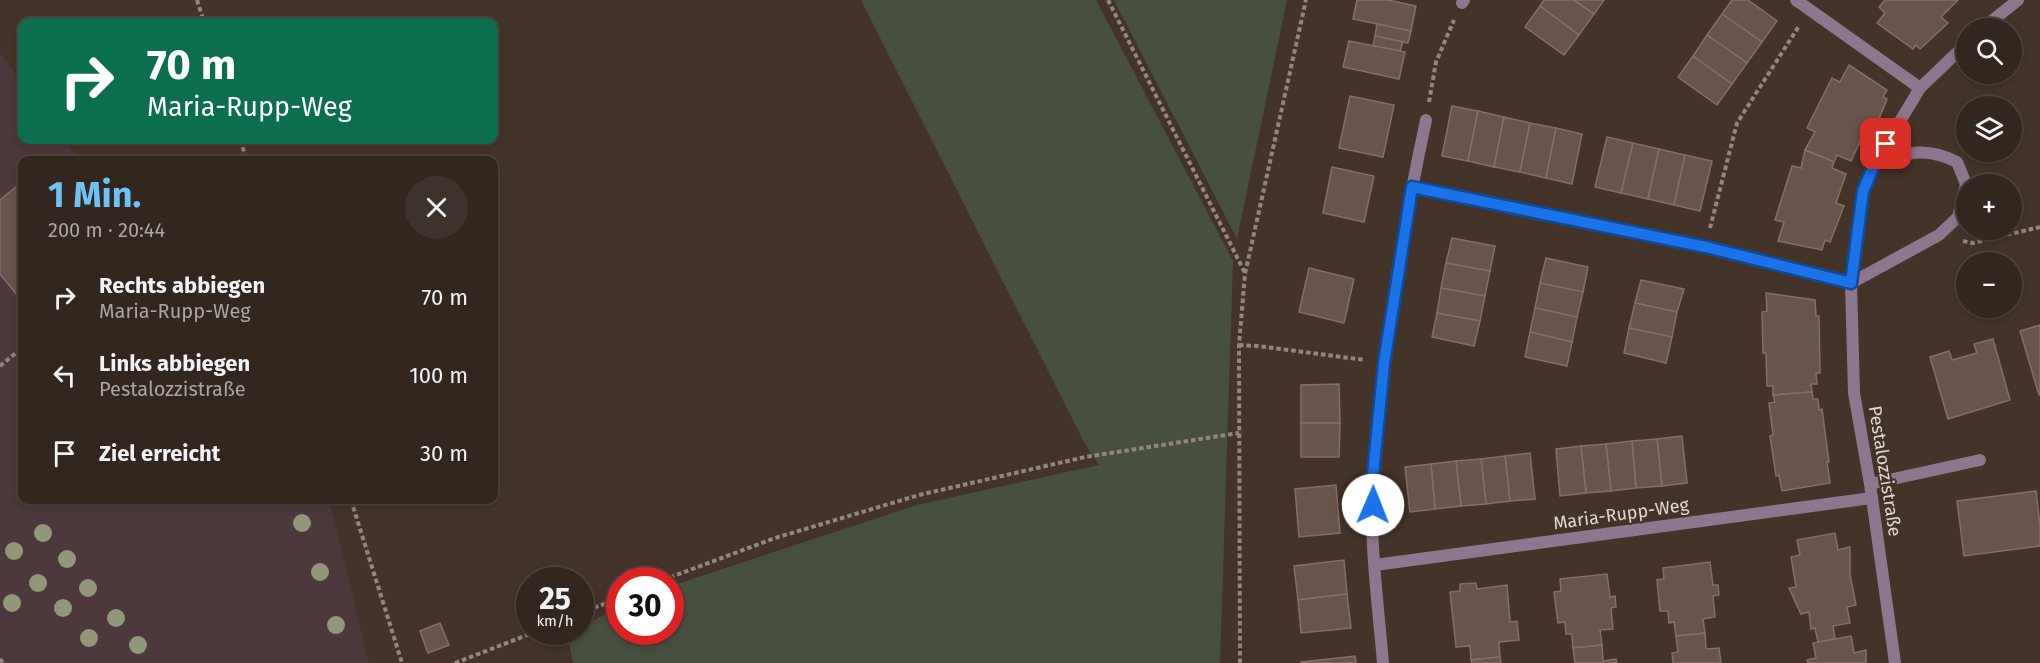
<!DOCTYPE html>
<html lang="de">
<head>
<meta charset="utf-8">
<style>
	body { margin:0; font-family:"Fira Sans",sans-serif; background:#3e322c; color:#f1f3f6; height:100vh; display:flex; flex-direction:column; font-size:22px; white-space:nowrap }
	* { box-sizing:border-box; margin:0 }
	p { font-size:20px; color:#a9a5a4 }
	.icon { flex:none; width:33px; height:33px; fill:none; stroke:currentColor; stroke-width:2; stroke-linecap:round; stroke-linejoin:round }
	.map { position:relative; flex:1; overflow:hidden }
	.side { position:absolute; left:18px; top:156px; width:480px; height:348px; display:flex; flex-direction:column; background:#33261f; border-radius:12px; box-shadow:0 3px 9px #0003,0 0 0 2px #4e433d }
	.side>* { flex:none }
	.banner { position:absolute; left:18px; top:18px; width:480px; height:126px; border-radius:12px; box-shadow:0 3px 9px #0003,0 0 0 2px #4e433d; background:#0b6e4f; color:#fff; overflow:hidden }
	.buttons { position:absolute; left:1956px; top:18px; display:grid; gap:12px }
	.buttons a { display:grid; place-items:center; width:66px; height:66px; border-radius:50%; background:#33261f; box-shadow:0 3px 9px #0003,0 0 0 2px #4e433d; font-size:30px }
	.speed { position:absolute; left:516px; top:567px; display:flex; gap:12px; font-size:30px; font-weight:700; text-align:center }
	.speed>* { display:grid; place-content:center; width:78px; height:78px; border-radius:50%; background:#33261f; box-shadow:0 3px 9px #0003,0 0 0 2px #4e433d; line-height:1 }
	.speed small { font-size:15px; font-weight:400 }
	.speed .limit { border:9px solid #d22; background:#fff; color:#111 }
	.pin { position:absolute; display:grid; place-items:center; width:51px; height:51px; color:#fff; margin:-26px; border-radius:12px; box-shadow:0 3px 9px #0006 }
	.me { position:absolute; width:66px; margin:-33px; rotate:1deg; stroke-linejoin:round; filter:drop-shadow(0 0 4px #0008) }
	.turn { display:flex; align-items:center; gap:21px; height:126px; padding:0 30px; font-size:27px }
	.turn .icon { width:78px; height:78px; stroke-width:2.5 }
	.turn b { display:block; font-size:42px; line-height:51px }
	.round { display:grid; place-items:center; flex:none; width:63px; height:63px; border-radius:32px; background:#3e322c }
	.overview { display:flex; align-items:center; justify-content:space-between; height:102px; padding:0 30px }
	h1 { font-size:36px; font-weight:700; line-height:45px; color:#6fc2f4 }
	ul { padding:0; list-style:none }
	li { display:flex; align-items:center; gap:18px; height:78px; padding:0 30px }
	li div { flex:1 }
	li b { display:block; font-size:22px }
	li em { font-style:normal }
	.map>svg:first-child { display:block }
	.education { fill:#4d393c }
	.green { fill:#47503e }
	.building { fill:#69544d; stroke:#856e67; stroke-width:1.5 }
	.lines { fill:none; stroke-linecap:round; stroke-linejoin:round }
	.path { stroke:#94867e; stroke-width:4; stroke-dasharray:4.5 3; stroke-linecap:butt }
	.lane { stroke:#8e778e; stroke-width:12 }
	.street { stroke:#8e778e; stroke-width:12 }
	.tree { fill:#919778 }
	.route-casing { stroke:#114b97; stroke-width:15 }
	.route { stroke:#1a73e8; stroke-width:10 }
	.labels { text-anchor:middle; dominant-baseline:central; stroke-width:4.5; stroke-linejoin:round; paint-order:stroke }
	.street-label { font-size:18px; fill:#e1d6cf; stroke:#443329 }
</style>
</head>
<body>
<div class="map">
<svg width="2040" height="663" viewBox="0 0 2040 663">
	<rect width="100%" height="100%" fill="#443329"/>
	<!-- education -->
	<polygon class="education" points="0,53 22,83 22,140 64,140 80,160 22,160 22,500 329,500 369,663 0,663"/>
	<!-- green -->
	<g class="green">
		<polygon points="861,0 1096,0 1233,261 1220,663 573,663 567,632 580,632 581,626 619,608 620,632 670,632 671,586 917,505 1099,465 1084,442"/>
		<polygon points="1114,0 1287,0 1237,239"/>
	</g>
	<!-- building -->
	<g class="building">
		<polygon points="1357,0 1388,0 1416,6 1411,31 1353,19"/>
		<polygon points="1544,0 1574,0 1594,14 1579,35 1540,6"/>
		<polygon points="1574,0 1604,0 1594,14"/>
		<polygon points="1732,0 1748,0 1777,21 1762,42 1722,14"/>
		<polygon points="1885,0 1958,0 1941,17 1948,23 1920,49 1916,45 1913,49 1877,23 1885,13 1879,7"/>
		<polygon points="1540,6 1579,35 1564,55 1525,27"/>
		<polygon points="1722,14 1762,42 1747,63 1707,35"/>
		<polygon points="1377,24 1411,31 1408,43 1375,36"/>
		<polygon points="1707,35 1747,63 1732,84 1693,56"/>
		<polygon points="1375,36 1403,42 1400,51 1373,46"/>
		<polygon points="1349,41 1405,52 1399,79 1343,67"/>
		<polygon points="1693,56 1732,84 1717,105 1678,77"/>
		<polygon points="1849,65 1887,90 1883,97 1887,99 1872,136 1864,133 1851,161 1837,155 1834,162 1805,150 1815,132 1807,128 1832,78 1840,82"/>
		<polygon points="1350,96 1394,105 1383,157 1339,148"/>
		<polygon points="1452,106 1478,111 1468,161 1442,156"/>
		<polygon points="1478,111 1504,117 1494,167 1468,161"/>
		<polygon points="1504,117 1530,123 1520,172 1494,167"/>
		<polygon points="1530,123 1556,128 1546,178 1520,172"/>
		<polygon points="1556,128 1582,134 1572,184 1546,178"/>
		<polygon points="1607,137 1633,143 1621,193 1595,187"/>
		<polygon points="1633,143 1659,149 1648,199 1621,193"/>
		<polygon points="1659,149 1685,155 1674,205 1648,199"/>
		<polygon points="1805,150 1834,162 1832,168 1846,174 1836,203 1844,206 1830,242 1825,240 1822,250 1778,241 1784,222 1775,220 1792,166 1801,168"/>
		<polygon points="1685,155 1712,161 1700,211 1674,205"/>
		<polygon points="1332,167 1374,176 1364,222 1323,213"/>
		<polygon points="22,182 22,301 0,274 0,200"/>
		<polygon points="1452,238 1495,246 1490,271 1446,263"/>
		<polygon points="1546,258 1588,267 1583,292 1540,283"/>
		<polygon points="1446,263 1490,271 1485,296 1441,288"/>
		<polygon points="1309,268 1354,279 1344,323 1299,312"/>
		<polygon points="1641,280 1684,289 1677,312 1635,303"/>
		<polygon points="1540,283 1583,292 1577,317 1535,308"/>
		<polygon points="1441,288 1485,296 1480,321 1437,313"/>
		<polygon points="1766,293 1815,300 1816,316 1819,316 1820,373 1816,373 1817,384 1811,384 1812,392 1773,395 1773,386 1767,386 1766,353 1763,353 1762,312 1767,311"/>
		<polygon points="1635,303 1677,312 1672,337 1629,328"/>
		<polygon points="1535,308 1577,317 1572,342 1530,332"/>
		<polygon points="1437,313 1480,321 1474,346 1432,337"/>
		<polygon points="2040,325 2040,394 2039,395 2020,331"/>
		<polygon points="1629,328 1672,337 1666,363 1624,353"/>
		<polygon points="1530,332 1572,342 1567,366 1525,357"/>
		<polygon points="1993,339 2010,400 1948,419 1930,357 1949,351 1952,360 1977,353 1974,344"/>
		<polygon points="1339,384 1340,423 1301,423 1301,385"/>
		<polygon points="1812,392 1813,399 1818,399 1819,410 1822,409 1829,462 1827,462 1830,483 1782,491 1779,475 1776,476 1770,436 1773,435 1769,403 1775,402 1773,395"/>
		<polygon points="1301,423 1340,423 1339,457 1301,457"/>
		<polygon points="1682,436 1687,483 1662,486 1657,439"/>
		<polygon points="1657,439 1662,486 1636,488 1632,441"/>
		<polygon points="1632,441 1636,488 1611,491 1606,444"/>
		<polygon points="1606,444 1611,491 1586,493 1581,446"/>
		<polygon points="1581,446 1586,493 1560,496 1556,449"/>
		<polygon points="1530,453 1535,499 1510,501 1505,456"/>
		<polygon points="1505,456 1510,501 1486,504 1481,459"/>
		<polygon points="1481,459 1486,504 1461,506 1456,461"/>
		<polygon points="1456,461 1461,506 1435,509 1431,464"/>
		<polygon points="1431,464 1435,509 1410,512 1405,467"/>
		<polygon points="1336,485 1340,533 1299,537 1295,489"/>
		<polygon points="2036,491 2040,525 2040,546 1964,556 1957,501"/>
		<polygon points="1835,533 1838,550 1850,547 1850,575 1856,605 1847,607 1850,623 1833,626 1835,639 1818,642 1815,628 1811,629 1809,612 1801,614 1789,588 1796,587 1791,557 1800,555 1797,540"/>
		<polygon points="1344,560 1347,594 1298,600 1294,566"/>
		<polygon points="1710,562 1713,585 1718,585 1719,595 1713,596 1715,617 1703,619 1705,633 1676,636 1674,622 1669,623 1668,611 1660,611 1657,580 1664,579 1663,568"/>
		<polygon points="1607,574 1610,597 1615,596 1616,607 1611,608 1613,629 1600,630 1602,645 1573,648 1572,634 1566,634 1565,622 1558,623 1554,592 1561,591 1560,579"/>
		<polygon points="1476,583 1477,589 1507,585 1510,622 1517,621 1519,640 1499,642 1500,657 1471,660 1470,646 1456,647 1450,592 1460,591 1460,584"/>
		<polygon points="1347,594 1351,628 1301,633 1298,600"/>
		<polygon points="440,623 449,645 428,653 420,631"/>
		<polygon points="1705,633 1706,649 1719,648 1721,663 1673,663 1672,653 1678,652 1676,636"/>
		<polygon points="1851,636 1854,653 1866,650 1866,663 1808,663 1807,660 1816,658 1813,643"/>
		<polygon points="1602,645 1603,661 1616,659 1617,663 1575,663 1573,648"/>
		<polygon points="1355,656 1356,663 1302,663 1301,662"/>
		<polygon points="1500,657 1501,663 1472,663 1471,660"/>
	</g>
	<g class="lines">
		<!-- path -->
		<g class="path">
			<polyline points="197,0 204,22"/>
			<polyline points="1108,0 1245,273"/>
			<polyline points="1429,102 1436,62 1454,20"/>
			<polyline points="240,140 247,160"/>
			<polyline points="1710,228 1737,123 1799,26"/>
			<polyline points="1963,241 1973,243 2040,227"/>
			<polyline points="1239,345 1258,346 1365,360"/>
			<polyline points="0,366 22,348"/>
			<polyline points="351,500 402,663"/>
			<polyline points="663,580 775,538 919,495 1085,457 1239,433"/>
			<polyline points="580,613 620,598"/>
			<polyline points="0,659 3,663"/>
			<polyline points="455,663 535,632"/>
			<polyline points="1240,663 1239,345 1245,274 1306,0"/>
		</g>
		<!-- lane -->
		<polyline class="lane" points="1870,484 1980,460"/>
		<!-- street -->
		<g class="street">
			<polyline points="1796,0 1920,88"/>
			<polyline points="1462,3 1464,0"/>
			<polyline points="1983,28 2018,0"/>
			<polyline points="1411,187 1705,247 1851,283"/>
			<path d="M1851,283L1939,235L1958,217L1966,184L1957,162C1925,146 1908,153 1875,163"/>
			<polyline points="1375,565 1872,498"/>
			<path d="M1383,663C1378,604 1370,544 1372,485C1373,463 1377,440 1379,417C1388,317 1405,218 1426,120"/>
			<polyline points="1895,663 1870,484 1854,393 1851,283 1863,191 1875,163 1920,88 1966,44"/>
		</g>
	</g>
	<!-- trees -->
	<g class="tree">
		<circle cx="302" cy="523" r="9"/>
		<circle cx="43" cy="533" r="9"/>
		<circle cx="14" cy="551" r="9"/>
		<circle cx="67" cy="559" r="9"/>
		<circle cx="320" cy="572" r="9"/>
		<circle cx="38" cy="583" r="9"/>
		<circle cx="88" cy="588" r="9"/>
		<circle cx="12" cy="603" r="9"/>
		<circle cx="63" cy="608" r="9"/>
		<circle cx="116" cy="618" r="9"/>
		<circle cx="336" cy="625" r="9"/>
		<circle cx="89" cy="638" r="9"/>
		<circle cx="138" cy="645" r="9"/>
	</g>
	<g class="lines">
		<defs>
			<polyline id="route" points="1373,505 1372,485 1384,363 1412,187 1706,247 1851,283 1863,191 1875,163 1886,144"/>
		</defs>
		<!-- route casing -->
		<use href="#route" class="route-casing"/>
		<!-- route -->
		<use href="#route" class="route"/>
	</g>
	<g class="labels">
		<!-- street labels -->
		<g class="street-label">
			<text transform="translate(1885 471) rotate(81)">Pestalozzistraße</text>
			<text transform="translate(1621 514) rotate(-8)">Maria-Rupp-Weg</text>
		</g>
	</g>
</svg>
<div class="buttons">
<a><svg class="icon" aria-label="search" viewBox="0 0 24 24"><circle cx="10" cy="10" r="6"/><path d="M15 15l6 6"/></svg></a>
<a><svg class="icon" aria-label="layers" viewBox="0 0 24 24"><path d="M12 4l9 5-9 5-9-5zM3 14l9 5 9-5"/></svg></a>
<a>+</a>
<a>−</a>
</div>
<div class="speed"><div>25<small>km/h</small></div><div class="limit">30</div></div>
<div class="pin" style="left:1886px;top:144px;background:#d93025"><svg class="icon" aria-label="arrive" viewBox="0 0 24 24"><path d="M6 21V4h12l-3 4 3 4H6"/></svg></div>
<svg class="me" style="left:1373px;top:505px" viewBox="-20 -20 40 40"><circle r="19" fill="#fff"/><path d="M0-13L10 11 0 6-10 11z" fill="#1a73e8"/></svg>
<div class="banner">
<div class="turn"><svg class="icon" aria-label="right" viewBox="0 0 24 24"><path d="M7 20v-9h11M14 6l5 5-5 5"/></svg><div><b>70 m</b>Maria-Rupp-Weg</div></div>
</div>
<section class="side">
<div class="overview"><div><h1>1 Min.</h1><p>200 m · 20:44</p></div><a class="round"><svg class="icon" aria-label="close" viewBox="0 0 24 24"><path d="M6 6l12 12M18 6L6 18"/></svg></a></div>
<ul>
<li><svg class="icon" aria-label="right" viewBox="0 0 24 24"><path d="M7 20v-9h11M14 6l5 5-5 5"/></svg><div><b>Rechts abbiegen</b><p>Maria-Rupp-Weg</p></div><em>70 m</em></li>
<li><svg class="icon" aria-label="left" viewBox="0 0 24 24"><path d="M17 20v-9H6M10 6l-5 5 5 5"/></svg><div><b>Links abbiegen</b><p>Pestalozzistraße</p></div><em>100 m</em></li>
<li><svg class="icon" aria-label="arrive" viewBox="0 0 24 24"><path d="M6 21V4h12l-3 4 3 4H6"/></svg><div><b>Ziel erreicht</b></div><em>30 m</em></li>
</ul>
</section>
</div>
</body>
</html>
